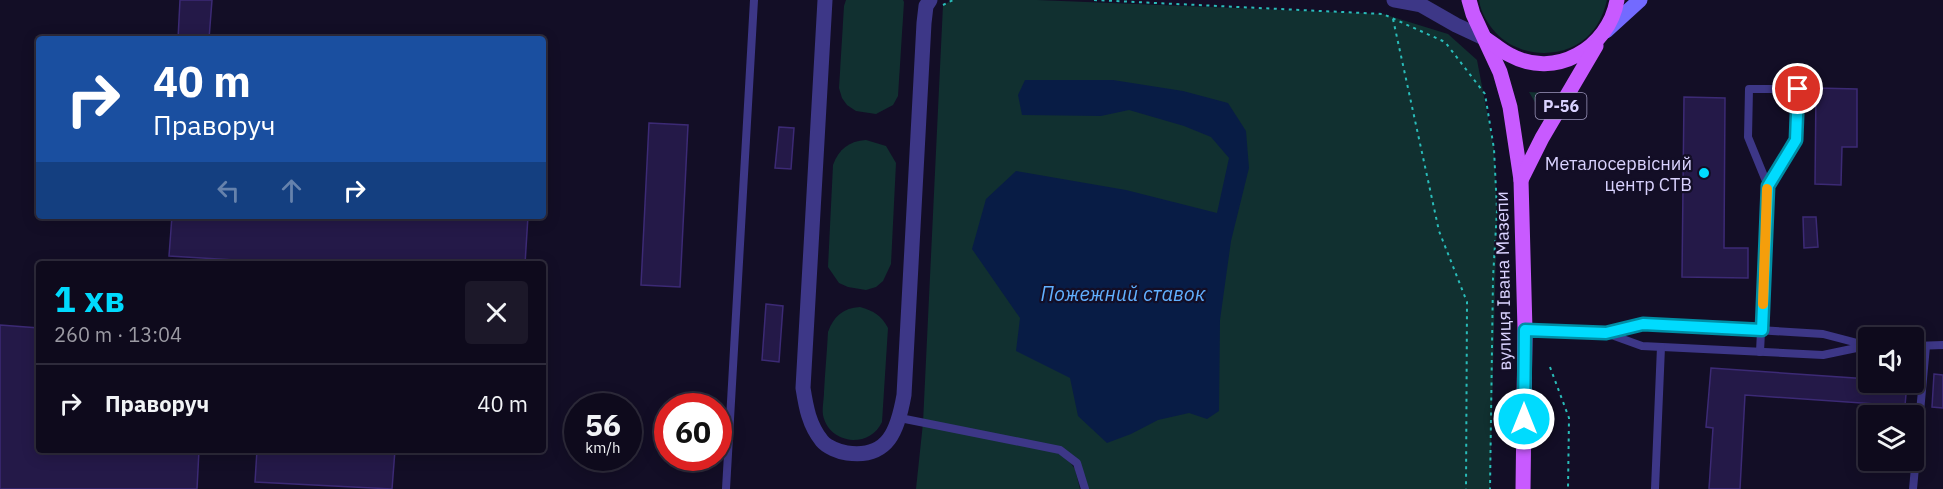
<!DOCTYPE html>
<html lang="uk">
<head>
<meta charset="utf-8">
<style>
	body { margin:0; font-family:"IBM Plex Sans",sans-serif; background:#1c1829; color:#f1f3f6; height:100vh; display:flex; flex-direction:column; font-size:22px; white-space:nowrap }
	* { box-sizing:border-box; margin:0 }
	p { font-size:20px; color:#9b9aa3 }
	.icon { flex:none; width:33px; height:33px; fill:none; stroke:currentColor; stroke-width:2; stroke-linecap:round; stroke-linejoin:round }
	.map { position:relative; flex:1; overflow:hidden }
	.side { position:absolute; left:36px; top:261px; width:510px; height:192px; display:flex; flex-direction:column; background:#0e0a1c; border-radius:6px; box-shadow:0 3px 15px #0003,0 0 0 2px #2e2b3b }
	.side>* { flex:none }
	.guide { position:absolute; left:36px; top:36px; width:510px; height:183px; border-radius:6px; box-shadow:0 3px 15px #0003,0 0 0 2px #2e2b3b; background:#1a4fa0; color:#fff; overflow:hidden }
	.controls { position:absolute; left:1858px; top:327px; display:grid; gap:12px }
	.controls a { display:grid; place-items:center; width:66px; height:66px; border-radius:6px; background:#0e0a1c; box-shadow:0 3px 15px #0003,0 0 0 2px #2e2b3b; font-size:30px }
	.speed { position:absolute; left:564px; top:393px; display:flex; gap:12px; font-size:30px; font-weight:700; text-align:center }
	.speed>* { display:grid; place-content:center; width:78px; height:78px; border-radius:50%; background:#0e0a1c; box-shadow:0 3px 15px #0003,0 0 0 2px #2e2b3b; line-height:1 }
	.speed small { font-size:15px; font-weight:400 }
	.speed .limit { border:9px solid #d22; background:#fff; color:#111 }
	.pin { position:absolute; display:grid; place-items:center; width:51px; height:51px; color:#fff; margin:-26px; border:3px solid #fff; border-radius:50%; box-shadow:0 2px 6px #0007 }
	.me { position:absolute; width:66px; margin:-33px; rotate:0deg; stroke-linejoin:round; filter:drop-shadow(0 0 4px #0008) }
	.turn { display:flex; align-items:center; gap:21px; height:126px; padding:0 18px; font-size:27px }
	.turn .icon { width:78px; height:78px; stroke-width:2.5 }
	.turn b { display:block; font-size:42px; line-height:51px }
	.lanes { display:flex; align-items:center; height:57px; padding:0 18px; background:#0003; justify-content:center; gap:30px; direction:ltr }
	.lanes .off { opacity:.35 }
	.round { display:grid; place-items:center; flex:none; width:63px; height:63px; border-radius:6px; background:#1c1829 }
	.head { display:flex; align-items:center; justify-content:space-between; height:102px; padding:0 18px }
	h1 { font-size:36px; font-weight:700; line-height:45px; color:#00dbfe }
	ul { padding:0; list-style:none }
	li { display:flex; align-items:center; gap:18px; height:78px; padding:0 18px; border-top:2px solid #2e2b3b }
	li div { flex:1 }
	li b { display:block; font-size:22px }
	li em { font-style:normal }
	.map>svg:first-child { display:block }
	.green { fill:#113030 }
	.water { fill:#081c45 }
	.building { fill:#241948; stroke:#3c2a75; stroke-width:1.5 }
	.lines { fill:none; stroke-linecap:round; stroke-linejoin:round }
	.path { stroke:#29bcb9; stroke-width:2; stroke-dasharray:3 4.5; stroke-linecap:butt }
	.service { stroke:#3d3787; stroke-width:8 }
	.minor { stroke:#3d3787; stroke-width:15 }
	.secondary { stroke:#736aff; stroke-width:15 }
	.primary { stroke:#c85aff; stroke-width:15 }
	.route-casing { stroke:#008ea5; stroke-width:15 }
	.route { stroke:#00dbfe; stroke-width:10 }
	.slow { stroke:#f59e0b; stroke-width:10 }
	.poi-dot { fill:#00dbfe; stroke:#130e26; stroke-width:2 }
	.labels { text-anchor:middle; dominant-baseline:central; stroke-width:4.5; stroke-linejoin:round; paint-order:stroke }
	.shield { fill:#130e26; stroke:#9e98be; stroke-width:1.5 }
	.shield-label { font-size:16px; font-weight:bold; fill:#dad3ff }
	.poi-label { font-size:18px; fill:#dad3ff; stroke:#130e26; text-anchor:end }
	.street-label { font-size:18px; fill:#dad3ff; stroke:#130e26 }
	.water-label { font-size:20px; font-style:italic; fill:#61b0ff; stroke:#130e26 }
</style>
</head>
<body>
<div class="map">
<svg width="1943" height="489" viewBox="0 0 1943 489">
	<rect width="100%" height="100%" fill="#130e26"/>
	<!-- green -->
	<g class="green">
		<polygon points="846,0 903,0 904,2 898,96 893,105 876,114 856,111 847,105 842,98 839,88 844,6"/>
		<polygon points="953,0 1037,0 1383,14 1448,34 1477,60 1494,149 1497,210 1490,489 1085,489 1077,463 1063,453 1075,469 1080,489 916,489 923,423 943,5"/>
		<path d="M1479,0H1607C1604,12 1600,23 1591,33C1568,59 1524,59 1499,36C1489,26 1481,14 1479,0Z"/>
		<polygon points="1529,92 1559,94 1543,116"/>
		<path d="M866,140L886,146L896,163L891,264L883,281L876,287L866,290L848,287L839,283L828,267L833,165C839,149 849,141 866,140Z"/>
		<path d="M860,307C874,311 881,315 888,328L882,422C876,434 866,440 853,440C838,439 826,430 823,415C822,408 824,399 824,392C825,372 827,352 828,332C834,316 843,308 860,307Z"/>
	</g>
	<!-- water -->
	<polygon class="water" points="1025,80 1113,80 1183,91 1228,103 1246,131 1249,168 1231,241 1220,320 1219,411 1207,419 1189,413 1158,420 1131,434 1107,443 1078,416 1070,378 1016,351 1020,318 972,249 986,199 1016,171 1126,190 1217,213 1229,158 1211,137 1184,126 1129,110 1101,116 1022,115 1018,95"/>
	<!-- building -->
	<g class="building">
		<polygon points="180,0 212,0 209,39 178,39"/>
		<polygon points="1816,88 1857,89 1857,147 1842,147 1841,185 1815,184"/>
		<polygon points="1684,97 1725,98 1724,248 1748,248 1748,278 1682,277"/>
		<polygon points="649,123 688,125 680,287 641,285"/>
		<polygon points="779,127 794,128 791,169 775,168"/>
		<polygon points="172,216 528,216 525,264 302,264 169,256"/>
		<polygon points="1803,217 1816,217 1818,247 1804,248"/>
		<polygon points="766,304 783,306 779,362 762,360"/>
		<polygon points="0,325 39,328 39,450 199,450 197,489 0,489"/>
		<polygon points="1711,368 1869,379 1869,382 1907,382 1905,406 1745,395 1740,489 1709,489 1713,428 1706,427"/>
		<polygon points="1934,374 1943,375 1943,408 1932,407"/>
		<polygon points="257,450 395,450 392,489 255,482"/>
	</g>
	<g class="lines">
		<!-- path -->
		<g class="path">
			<polyline points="1094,0 1383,14 1445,42 1485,94 1494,149 1497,210 1493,278 1490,489"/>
			<polyline points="943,5 953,0"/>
			<polyline points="1393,19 1439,231 1467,302 1466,489"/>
			<polyline points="1550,367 1569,418 1568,489"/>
		</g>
		<!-- service -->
		<g class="service">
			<polyline points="1525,330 1606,333 1643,323 1823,334 1869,346"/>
			<polyline points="1606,333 1642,346 1823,355 1866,346"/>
			<polyline points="1914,346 1943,345"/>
			<polyline points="1760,352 1768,186 1796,140 1798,89 1749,89 1748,137 1768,186"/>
			<polyline points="900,418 1060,450 1077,463 1085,489"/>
			<polyline points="726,489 754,0"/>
			<polyline points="1655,489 1661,347"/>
			<polyline points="1913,489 1926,346"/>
		</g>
		<!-- minor -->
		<g class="minor">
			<path d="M825,0L803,388C806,407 809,425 822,441C827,447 839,452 847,453C889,459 898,429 904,395L924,23L926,6L930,0"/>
			<polyline points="1394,0 1421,5 1456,25 1486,39"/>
		</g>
		<!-- secondary -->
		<polyline class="secondary" points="1606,31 1640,0"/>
		<!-- primary -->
		<g class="primary">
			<polyline points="1469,0 1473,14 1500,72 1510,107 1521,180 1525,330 1523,489"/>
			<path d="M1486,39C1494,44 1501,51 1510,55C1555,80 1609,48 1617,0"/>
			<polyline points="1521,180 1542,138 1596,46"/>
		</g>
	</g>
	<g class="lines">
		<defs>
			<polyline id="route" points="1524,419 1525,330 1606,333 1643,324 1762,330 1768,186 1796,140 1798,89"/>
		</defs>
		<!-- route casing -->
		<use href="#route" class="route-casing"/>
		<!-- route -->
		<use href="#route" class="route"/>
		<!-- slow -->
		<polyline class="slow" points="1763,304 1767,189"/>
	</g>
	<!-- markers -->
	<circle class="poi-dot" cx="1704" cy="173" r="6"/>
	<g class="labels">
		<!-- shield labels -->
		<rect class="shield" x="1535.5" y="93" width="51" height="26" rx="4.5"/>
		<g class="shield-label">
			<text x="1561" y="106">Р-56</text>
		</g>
		<!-- poi labels -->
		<g class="poi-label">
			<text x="1692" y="163">Металосервісний<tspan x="1692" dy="21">центр СТВ</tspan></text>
		</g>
		<!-- street labels -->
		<g class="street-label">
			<text transform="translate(1503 281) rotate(-91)">вулиця Івана Мазепи</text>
		</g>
		<!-- water labels -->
		<g class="water-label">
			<text x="1123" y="293">Пожежний ставок</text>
		</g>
	</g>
</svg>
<div class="controls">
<a><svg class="icon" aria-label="sound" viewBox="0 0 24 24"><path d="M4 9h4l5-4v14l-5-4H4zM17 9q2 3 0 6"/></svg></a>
<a><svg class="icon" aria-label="layers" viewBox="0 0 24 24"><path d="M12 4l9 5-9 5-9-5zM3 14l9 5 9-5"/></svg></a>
</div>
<div class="speed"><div>56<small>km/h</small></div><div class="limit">60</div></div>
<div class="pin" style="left:1798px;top:89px;background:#d93025"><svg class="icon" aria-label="arrive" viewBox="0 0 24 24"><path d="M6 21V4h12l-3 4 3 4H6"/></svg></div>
<svg class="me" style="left:1524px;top:419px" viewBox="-20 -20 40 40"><circle r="17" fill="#00dbfe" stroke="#fff" stroke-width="3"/><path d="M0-11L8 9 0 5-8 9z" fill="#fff"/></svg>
<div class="guide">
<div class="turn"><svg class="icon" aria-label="right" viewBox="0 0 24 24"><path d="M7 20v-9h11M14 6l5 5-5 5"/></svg><div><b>40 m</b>Праворуч</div></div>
<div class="lanes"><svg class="icon off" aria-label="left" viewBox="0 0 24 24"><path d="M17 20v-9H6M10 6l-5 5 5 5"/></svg><svg class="icon off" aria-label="ahead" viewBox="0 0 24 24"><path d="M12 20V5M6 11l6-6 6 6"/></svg><svg class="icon" aria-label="right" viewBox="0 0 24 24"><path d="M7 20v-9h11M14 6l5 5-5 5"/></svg></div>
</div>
<section class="side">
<div class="head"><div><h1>1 хв</h1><p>260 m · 13:04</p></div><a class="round"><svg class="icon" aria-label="close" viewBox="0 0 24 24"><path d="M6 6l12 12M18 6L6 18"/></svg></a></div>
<ul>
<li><svg class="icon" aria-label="right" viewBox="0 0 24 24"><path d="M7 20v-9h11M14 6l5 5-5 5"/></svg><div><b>Праворуч</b></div><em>40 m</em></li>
</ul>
</section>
</div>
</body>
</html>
